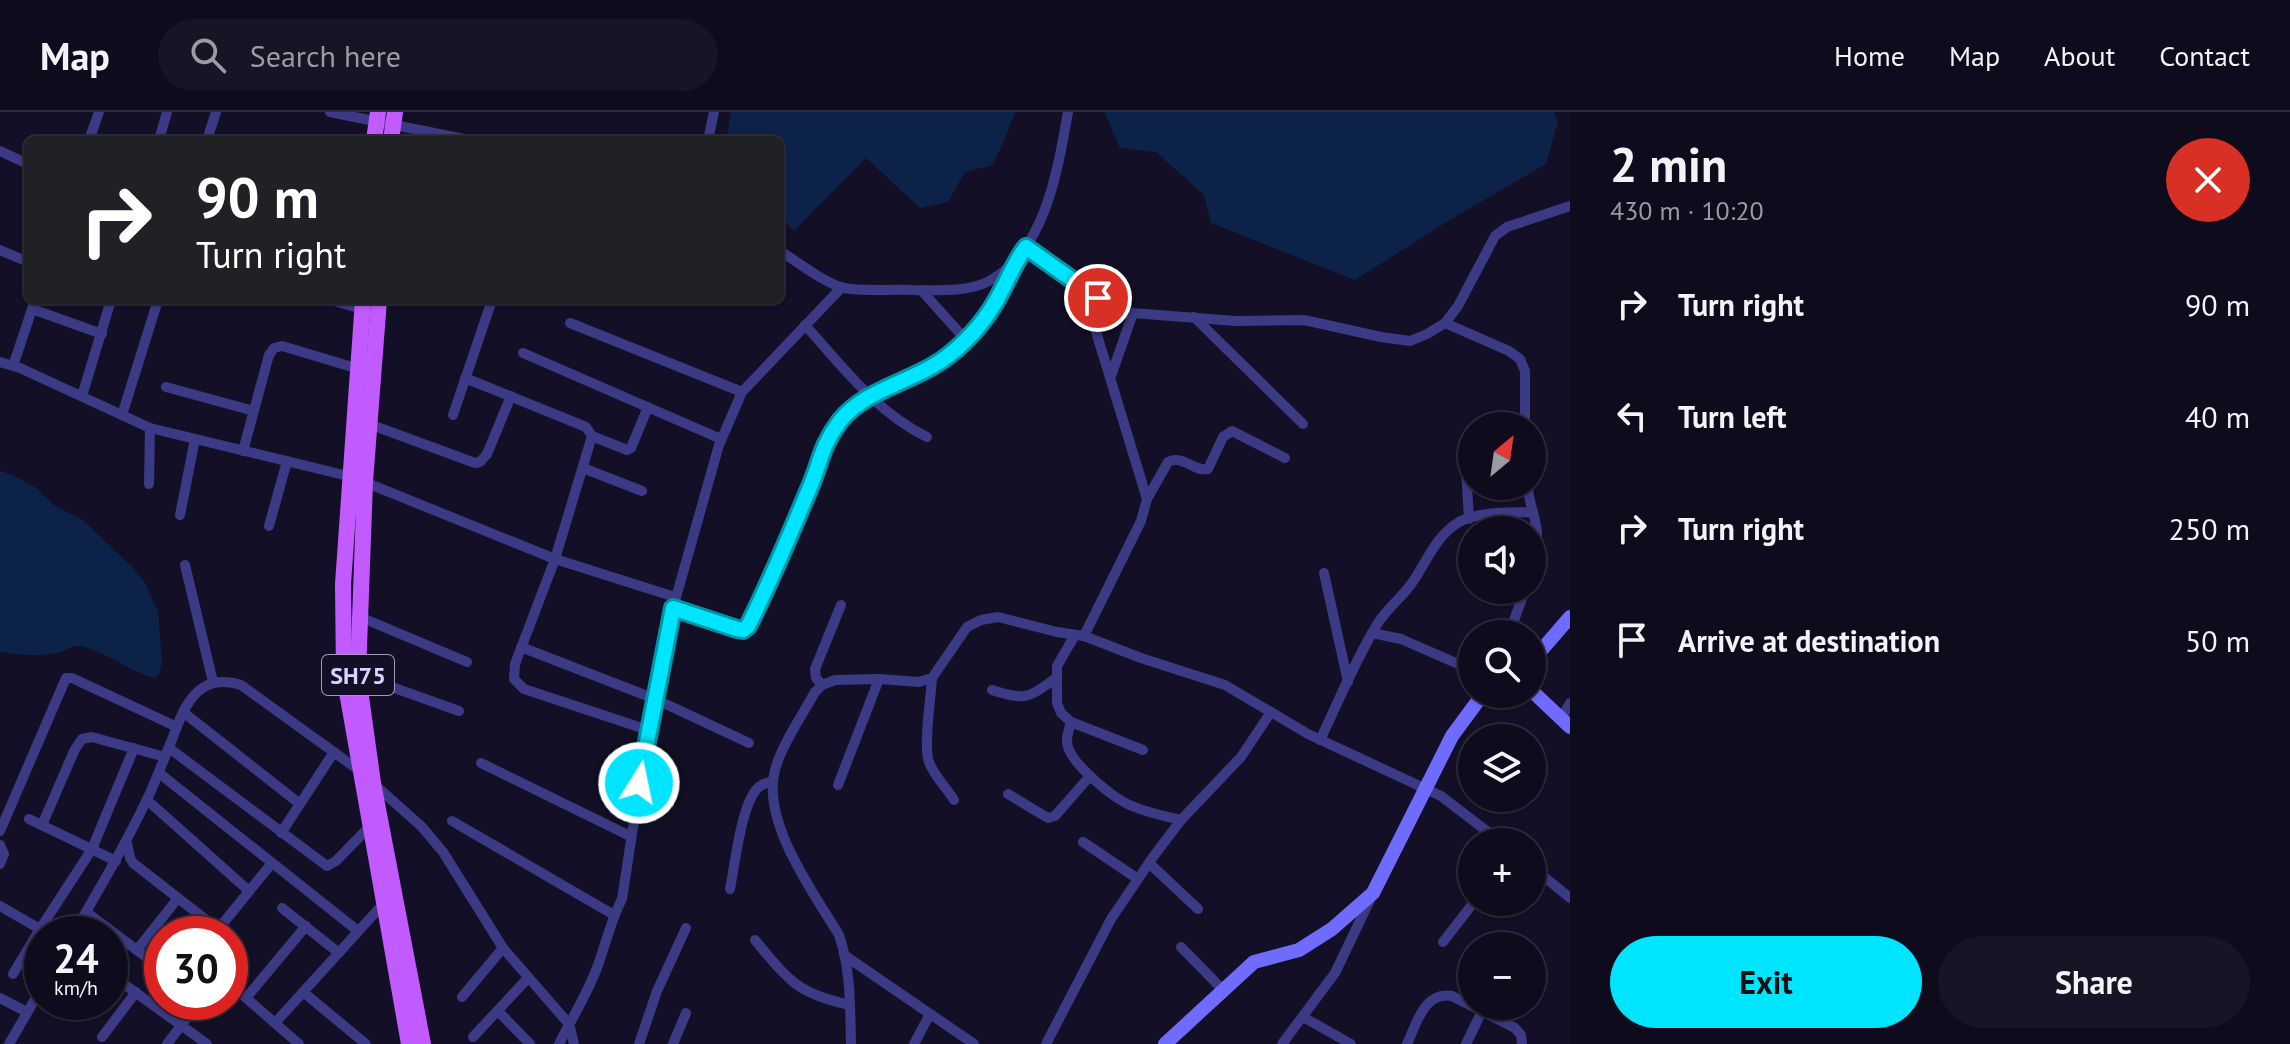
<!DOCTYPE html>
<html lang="en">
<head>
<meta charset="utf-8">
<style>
	body { margin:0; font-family:"PT Sans",sans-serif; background:#171425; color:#f1f3f6; height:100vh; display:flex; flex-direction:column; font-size:30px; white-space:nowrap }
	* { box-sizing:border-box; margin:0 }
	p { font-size:26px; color:#9b9ba3 }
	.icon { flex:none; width:44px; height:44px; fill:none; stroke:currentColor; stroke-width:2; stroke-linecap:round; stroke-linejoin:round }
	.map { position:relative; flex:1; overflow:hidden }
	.drawer { display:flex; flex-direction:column; background:#0e0b1c; width:720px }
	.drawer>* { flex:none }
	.guide { position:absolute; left:24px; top:24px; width:760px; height:168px; border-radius:12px; box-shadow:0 2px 6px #0004,0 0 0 2px #2e2b3b; background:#202124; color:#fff; overflow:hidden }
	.needle { width:52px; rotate:29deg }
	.controls { position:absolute; left:1458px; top:300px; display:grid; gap:16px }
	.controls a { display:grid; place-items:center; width:88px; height:88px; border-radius:50%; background:#0e0b1c; box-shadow:0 2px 6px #0004,0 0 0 2px #2e2b3b; font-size:40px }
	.speed { position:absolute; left:24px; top:804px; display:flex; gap:16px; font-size:40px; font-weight:700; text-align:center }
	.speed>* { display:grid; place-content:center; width:104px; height:104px; border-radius:50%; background:#0e0b1c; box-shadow:0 2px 6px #0004,0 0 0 2px #2e2b3b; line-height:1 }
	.speed small { font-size:20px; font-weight:400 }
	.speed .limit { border:12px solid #d22; background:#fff; color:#111 }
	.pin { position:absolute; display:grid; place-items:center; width:68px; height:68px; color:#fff; margin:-34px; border:4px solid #fff; border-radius:50%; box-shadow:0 2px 8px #0007 }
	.me { position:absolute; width:88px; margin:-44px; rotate:10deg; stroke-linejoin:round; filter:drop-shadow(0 0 6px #0008) }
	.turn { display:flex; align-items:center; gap:28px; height:168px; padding:0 40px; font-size:36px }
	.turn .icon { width:104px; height:104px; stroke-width:2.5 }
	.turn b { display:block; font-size:56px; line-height:68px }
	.round { display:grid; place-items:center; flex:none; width:84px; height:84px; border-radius:42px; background:#171425 }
	.summary { display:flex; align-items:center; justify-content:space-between; height:136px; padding:0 40px }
	h1 { font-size:48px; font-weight:800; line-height:60px }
	.button { display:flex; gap:16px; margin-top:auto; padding:16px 40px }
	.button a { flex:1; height:92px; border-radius:48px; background:#00e5ff; color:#111; font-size:32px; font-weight:800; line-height:92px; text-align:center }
	.button a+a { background:#171425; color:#f1f3f6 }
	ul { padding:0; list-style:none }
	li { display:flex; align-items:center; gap:24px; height:112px; padding:0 40px }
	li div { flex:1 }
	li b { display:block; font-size:30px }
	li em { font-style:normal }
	header { display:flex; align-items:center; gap:48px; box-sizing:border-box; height:112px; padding:0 40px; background:#0e0b1c; border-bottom:2px solid #2e2b3b }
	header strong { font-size:38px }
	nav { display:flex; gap:44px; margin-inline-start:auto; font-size:28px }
	.search { width:560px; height:72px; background:#171425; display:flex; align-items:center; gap:20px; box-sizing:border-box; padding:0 28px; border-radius:44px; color:#9b9ba3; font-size:30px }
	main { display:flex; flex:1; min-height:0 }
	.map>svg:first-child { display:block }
	.water { fill:#0c2248 }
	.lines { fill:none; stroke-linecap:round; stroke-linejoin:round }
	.street { stroke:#3d3a85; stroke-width:10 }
	.secondary { stroke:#6f6bff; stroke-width:14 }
	.primary { stroke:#c25bff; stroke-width:16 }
	.route-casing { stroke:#0095a6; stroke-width:20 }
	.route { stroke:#00e5ff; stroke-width:14 }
	.labels { text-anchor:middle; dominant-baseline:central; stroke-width:7; stroke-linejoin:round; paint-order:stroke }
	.shield { fill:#130f26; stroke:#9e99be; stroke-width:2 }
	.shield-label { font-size:24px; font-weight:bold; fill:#d9d4ff }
</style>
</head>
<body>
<header>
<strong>Map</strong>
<div class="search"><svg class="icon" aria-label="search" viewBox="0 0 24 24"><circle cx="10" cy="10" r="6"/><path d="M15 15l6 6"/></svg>Search here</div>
<nav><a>Home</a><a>Map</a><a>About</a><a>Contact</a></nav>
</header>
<main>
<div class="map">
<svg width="1570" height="932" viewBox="0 0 1570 932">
	<rect width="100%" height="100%" fill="#130f26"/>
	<!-- water -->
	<g class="water">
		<polygon points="731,0 1016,0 993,53 965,60 948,90 920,96 866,46 794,119 780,106 780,28 726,28"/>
		<polygon points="1104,0 1554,0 1558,10 1546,52 1453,106 1355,168 1211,111 1204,83 1156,40 1120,36"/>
		<path d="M0,359L15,364L36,376L55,394L83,408L134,457L145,471L158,499L162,551L159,562L156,566C129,560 107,540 80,534C72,533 65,539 57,541C38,545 19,543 0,540Z"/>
	</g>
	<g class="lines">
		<!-- street -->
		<g class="street">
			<polyline points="330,0 469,28"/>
			<polyline points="89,28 99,0"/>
			<polyline points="159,28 167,0"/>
			<polyline points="207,28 216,0"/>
			<polyline points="708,28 714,0"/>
			<polyline points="0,39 28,52"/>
			<polyline points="1026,135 1083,177 1113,195 1133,201 1235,209 1304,208 1381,225 1410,229 1427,222 1445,211 1458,194 1495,124 1507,115 1570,94"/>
			<polyline points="0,138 28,150"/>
			<path d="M780,139C798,150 824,171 844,176C865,180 890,177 912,178C937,178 968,181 991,168C1046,137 1058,56 1068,0"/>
			<polyline points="1083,177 1147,387 1141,409 1084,524"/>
			<polyline points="921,178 966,228"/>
			<polyline points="331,188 362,197"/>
			<polyline points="32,197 102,222"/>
			<polyline points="1194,205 1303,312"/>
			<polyline points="570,211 742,280"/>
			<polyline points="1445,211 1509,239 1520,247 1525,259 1525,314"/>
			<path d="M805,213C842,254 876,300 927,325"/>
			<polyline points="523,241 721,327"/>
			<polyline points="0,250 20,256 150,316 352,365 555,447 675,485"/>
			<polyline points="13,254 35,188"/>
			<polyline points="1111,264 1133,201"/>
			<polyline points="465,266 586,315 592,324 555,447 515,552 514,567 524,577 648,618"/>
			<polyline points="166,275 254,299"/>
			<polyline points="82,284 111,188"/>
			<polyline points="122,303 158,188"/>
			<polyline points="453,303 492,188"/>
			<polyline points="369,312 475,351 480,350 487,342 511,284"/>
			<polyline points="592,324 627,338 631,336 648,295"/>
			<polyline points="243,339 269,243 274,236 282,234 359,257"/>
			<polyline points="1465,340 1469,407"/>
			<polyline points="583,356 642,379"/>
			<polyline points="149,372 150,316"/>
			<path d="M1528,374C1528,388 1534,400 1536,414C1539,429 1536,446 1532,461"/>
			<path d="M1147,387L1168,350C1183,342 1193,360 1208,357L1223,325L1232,319L1285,346"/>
			<polyline points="180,403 195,327"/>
			<polyline points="269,414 287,349"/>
			<polyline points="185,453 213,570"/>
			<polyline points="1324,461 1348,570"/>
			<path d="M673,496L737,517L743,518L748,514C771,470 790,422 810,375C821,349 823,327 844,305C863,284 887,278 912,266C969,238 991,201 1017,146"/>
			<polyline points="360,505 467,550"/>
			<polyline points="1372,521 1401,527 1472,558"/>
			<polyline points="1509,522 1525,478"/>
			<polyline points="1075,523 1057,554 1057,591 1061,601 1071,610 1143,638"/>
			<polyline points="521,535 655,587 749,631"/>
			<polyline points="358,563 459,599"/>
			<path d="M932,566C931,585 923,634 929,650C934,664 946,675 954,688"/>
			<polyline points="822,573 816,566 815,557 841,493"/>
			<path d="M992,578C1026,589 1028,586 1056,566"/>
			<polyline points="183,600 300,692"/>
			<polyline points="1561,607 1570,591"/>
			<path d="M1071,610C1069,618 1065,627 1068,635C1073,653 1114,687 1132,694C1148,701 1165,704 1181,708"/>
			<path d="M1320,628C1339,589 1355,548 1378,511C1388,495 1404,484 1414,468C1427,448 1437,423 1459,410C1479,399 1510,401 1533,400"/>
			<polyline points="169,636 327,754 336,749 370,714"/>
			<polyline points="481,651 630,724"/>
			<polyline points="159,661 358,819"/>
			<polyline points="375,673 422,715 443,740 503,836 569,912 574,932"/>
			<polyline points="838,673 879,567"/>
			<polyline points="1008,682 1048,706 1055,704 1090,664"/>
			<polyline points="147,688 249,779"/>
			<polyline points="29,707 116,749"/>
			<polyline points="452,709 614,803"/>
			<polyline points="42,713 75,637 82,627 92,625 165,645"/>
			<polyline points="0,719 66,566 72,566 177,615"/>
			<polyline points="281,721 334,640"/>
			<polyline points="1083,730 1138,767"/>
			<polyline points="127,731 130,746 133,751 219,818"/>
			<polyline points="0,733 4,742 0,752"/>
			<polyline points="1149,751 1198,797"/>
			<polyline points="1532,755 1570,786"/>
			<path d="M730,777C735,752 741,696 756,678C760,672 767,671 773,669"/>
			<polyline points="0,794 40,817"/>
			<polyline points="282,796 339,841"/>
			<polyline points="86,800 162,857"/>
			<polyline points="216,820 272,751"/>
			<path d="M73,822C100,776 127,730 150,681C157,665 164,647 171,630C177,615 182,598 192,586C205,569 222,567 241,573L360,659"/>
			<path d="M755,828C766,841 777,856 790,867C806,882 829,888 849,893"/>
			<polyline points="1443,830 1474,790"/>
			<polyline points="1181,835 1223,878"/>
			<polyline points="137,838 178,786"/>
			<polyline points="844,843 974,932"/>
			<polyline points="13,862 40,817 92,737 134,636"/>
			<polyline points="110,862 207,932"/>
			<polyline points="230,872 299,932"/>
			<polyline points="303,880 366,932"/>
			<polyline points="462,885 503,836"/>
			<polyline points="0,886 27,900"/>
			<polyline points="246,886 306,814"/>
			<polyline points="498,899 530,932"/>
			<polyline points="1303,905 1351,932"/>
			<polyline points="275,911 384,791"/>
			<polyline points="102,925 136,880"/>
			<polyline points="473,925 528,866"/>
			<polyline points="9,932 42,875"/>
			<polyline points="167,932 199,890"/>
			<path d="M559,932C572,906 588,881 598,853C606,831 611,808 622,787L648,618L673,496L719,333L742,280L842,175"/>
			<polyline points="639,932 657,879 686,816"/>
			<polyline points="673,932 686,901"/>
			<path d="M851,932C850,895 851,858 839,823C814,781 761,710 775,658C781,634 803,602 815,580L822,573L835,568L879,567L919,570L932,566L967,515L981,508L998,505L1057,520L1084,524L1141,546L1225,573L1308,622L1441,684L1501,730"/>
			<polyline points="914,932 930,902"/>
			<polyline points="1046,932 1111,807 1153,745 1181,708 1241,645 1271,600"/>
			<polyline points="1282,932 1335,861 1370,788"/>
			<path d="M1407,932C1417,911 1424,879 1452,884L1515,916L1521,923L1522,932"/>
			<polyline points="1466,932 1482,899"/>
		</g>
		<!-- secondary -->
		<g class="secondary">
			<polyline points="1532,549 1570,505"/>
			<polyline points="1532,579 1570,615"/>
			<polyline points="1165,932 1254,850 1299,838 1332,817 1373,781 1452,624 1483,582"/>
		</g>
		<!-- primary -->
		<g class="primary">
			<polyline points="374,28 378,0"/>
			<polyline points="391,28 395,0"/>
			<polyline points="363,188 343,472 344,563 409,932"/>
			<polyline points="379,188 365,370 358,563 373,671 423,932"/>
		</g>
	</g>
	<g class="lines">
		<defs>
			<path id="route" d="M639,671L673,496L737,517L743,518L748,514C771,469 790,422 810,375C821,349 821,334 840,309C866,276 915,270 949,243C972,225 989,204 1002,178C1010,163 1016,148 1026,135L1098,186"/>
		</defs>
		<!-- route casing -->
		<use href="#route" class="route-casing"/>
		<!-- route -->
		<use href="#route" class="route"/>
	</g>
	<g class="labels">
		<!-- shield labels -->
		<rect class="shield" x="322" y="543" width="72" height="40" rx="6"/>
		<g class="shield-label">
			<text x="358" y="563">SH75</text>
		</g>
	</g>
</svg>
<div class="controls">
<a><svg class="needle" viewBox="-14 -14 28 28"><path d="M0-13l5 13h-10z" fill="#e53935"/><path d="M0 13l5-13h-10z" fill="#9b9ba3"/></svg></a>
<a><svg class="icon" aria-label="sound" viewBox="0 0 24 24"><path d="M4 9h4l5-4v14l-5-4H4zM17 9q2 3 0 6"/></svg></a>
<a><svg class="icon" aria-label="search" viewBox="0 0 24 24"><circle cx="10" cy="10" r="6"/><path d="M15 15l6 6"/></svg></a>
<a><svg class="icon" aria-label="layers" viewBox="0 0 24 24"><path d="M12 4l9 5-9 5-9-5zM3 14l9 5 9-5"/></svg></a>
<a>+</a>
<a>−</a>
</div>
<div class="speed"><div>24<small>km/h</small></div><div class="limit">30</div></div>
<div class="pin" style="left:1098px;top:186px;background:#d93025"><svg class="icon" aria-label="arrive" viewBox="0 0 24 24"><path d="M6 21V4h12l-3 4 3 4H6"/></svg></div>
<svg class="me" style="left:639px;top:671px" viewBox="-20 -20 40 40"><circle r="17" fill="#00e5ff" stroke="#fff" stroke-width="3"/><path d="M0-11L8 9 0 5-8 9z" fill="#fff"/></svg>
<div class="guide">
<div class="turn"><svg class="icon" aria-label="right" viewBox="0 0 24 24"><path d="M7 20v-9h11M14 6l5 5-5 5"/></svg><div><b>90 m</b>Turn right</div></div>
</div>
</div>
<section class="drawer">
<div class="summary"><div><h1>2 min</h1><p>430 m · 10:20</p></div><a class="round" style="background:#d93025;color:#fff"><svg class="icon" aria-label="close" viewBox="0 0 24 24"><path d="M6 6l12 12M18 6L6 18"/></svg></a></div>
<ul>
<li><svg class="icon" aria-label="right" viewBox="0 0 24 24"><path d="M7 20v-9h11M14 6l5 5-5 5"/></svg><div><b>Turn right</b></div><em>90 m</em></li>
<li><svg class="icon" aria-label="left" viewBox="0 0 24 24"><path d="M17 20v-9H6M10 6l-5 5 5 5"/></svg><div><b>Turn left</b></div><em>40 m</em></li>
<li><svg class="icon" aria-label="right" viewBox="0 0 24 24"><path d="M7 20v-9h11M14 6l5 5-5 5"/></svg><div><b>Turn right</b></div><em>250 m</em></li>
<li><svg class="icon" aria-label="arrive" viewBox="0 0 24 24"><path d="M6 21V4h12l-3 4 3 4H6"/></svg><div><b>Arrive at destination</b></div><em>50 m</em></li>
</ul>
<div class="button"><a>Exit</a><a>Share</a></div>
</section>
</main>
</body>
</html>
